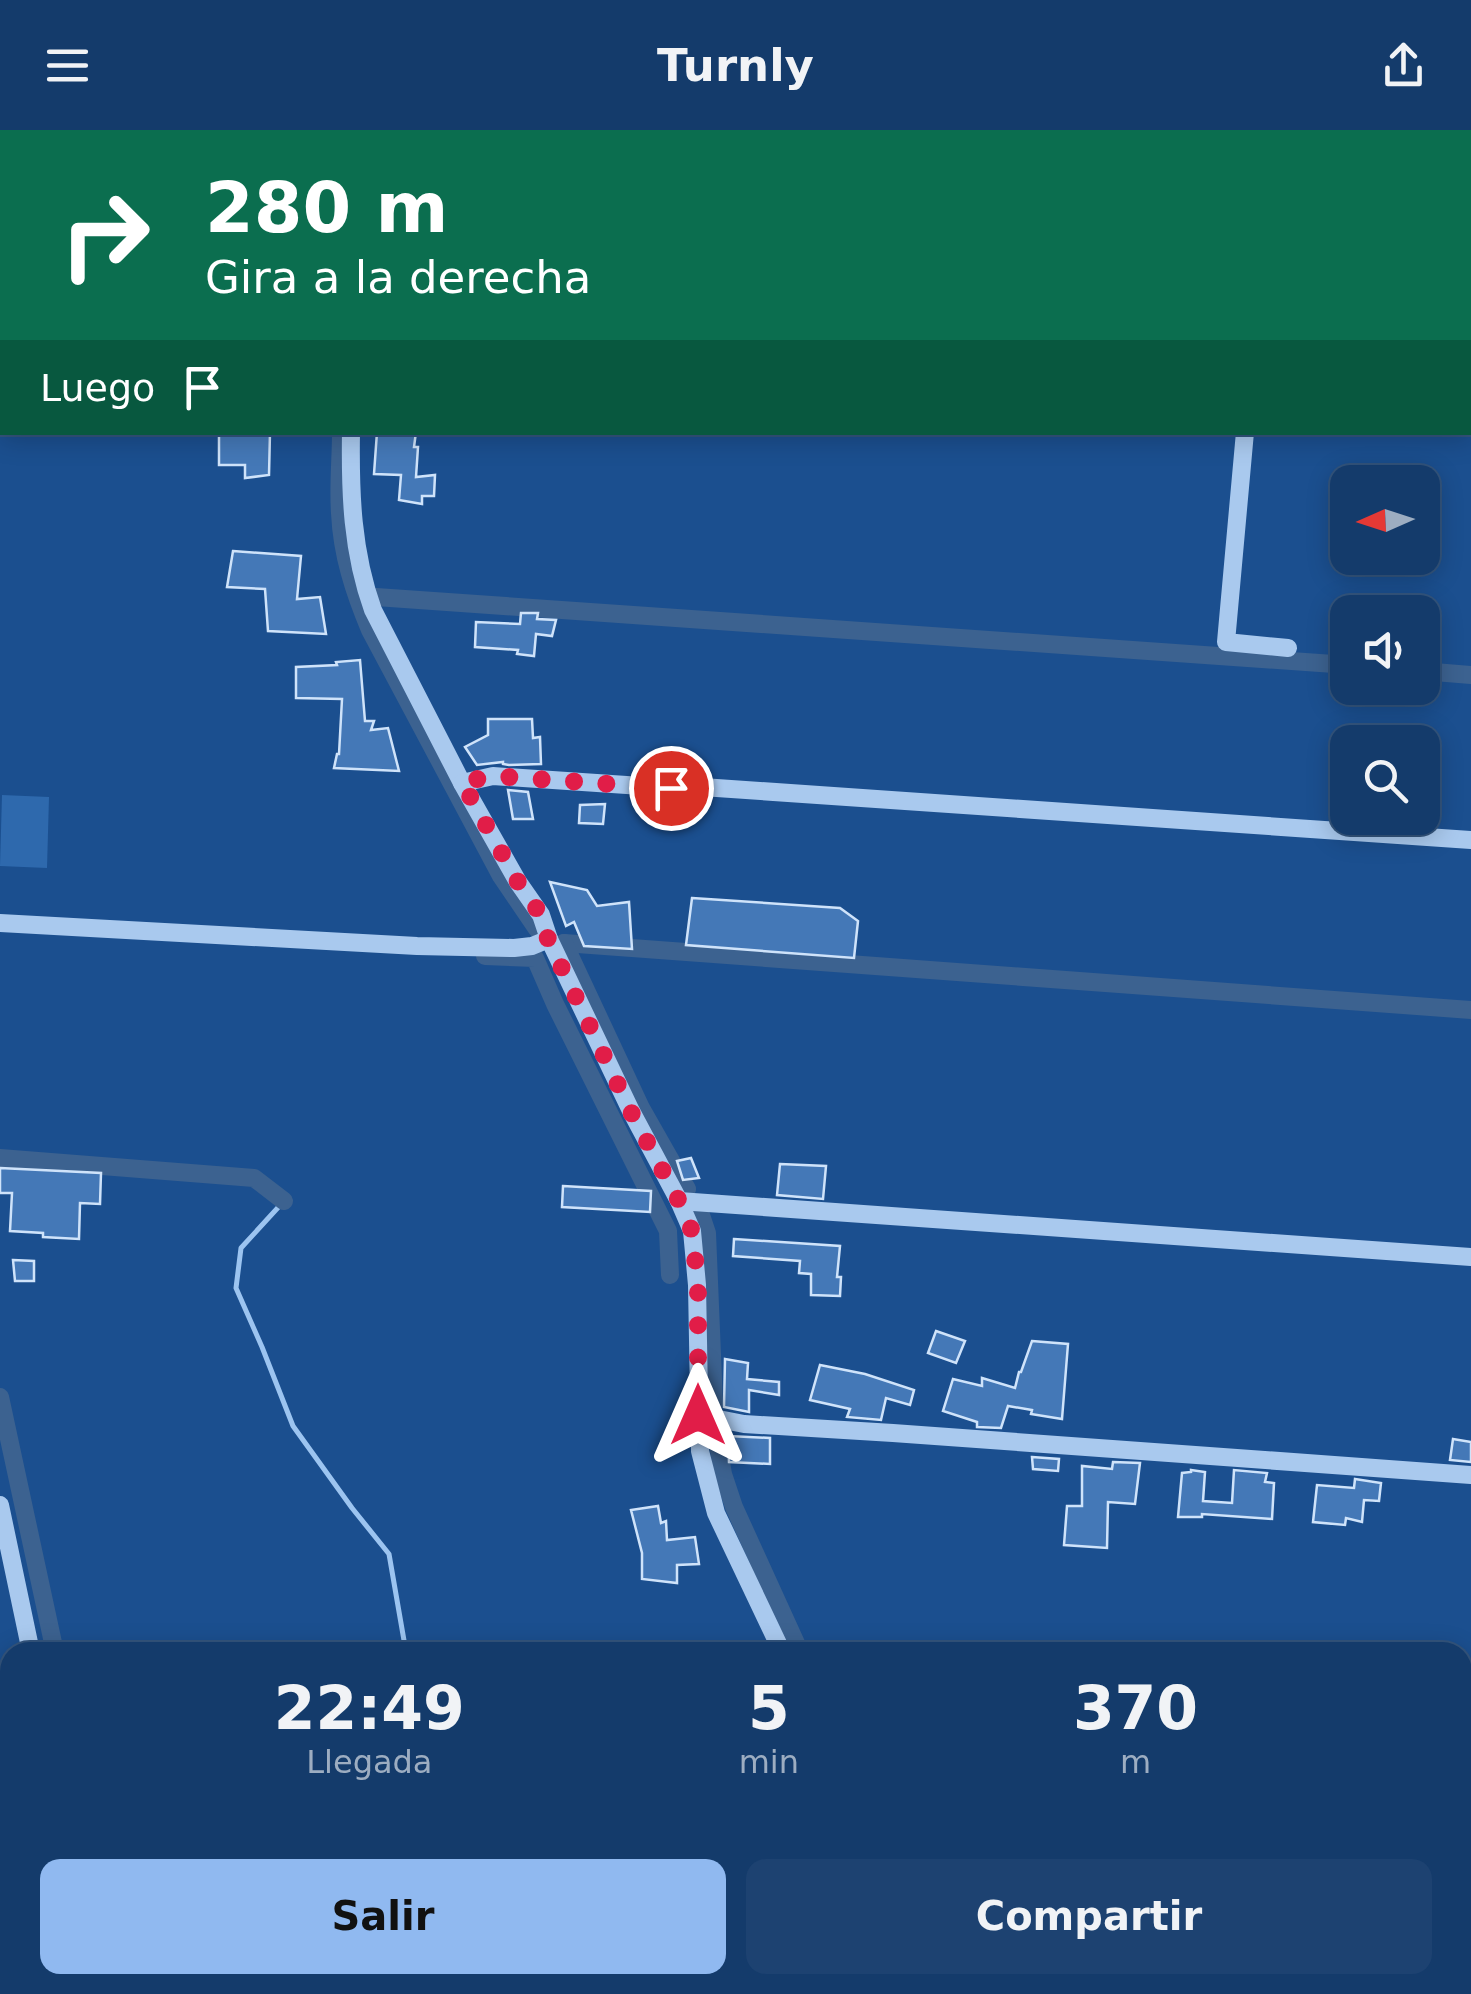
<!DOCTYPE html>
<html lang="es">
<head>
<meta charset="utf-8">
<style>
	body { margin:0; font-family:"DejaVu Sans",sans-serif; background:#1d4271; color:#f1f3f6; height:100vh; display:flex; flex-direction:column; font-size:38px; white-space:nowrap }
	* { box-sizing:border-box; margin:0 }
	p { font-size:32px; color:#9dadc1 }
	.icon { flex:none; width:55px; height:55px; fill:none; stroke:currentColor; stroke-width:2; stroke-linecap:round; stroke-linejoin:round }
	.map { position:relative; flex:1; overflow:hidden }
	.sheet { position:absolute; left:0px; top:1512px; width:1472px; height:352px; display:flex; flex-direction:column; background:#143b6b; border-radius:30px 30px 0 0; box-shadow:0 5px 25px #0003,0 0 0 2px #33557e }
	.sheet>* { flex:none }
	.guide { position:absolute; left:0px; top:0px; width:1472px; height:305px; box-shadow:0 5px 25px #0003,0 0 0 2px #33557e; background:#0b6e4f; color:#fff; overflow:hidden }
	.needle { width:65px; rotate:267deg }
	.tools { position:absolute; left:1330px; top:335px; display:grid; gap:20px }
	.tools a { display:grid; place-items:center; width:110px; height:110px; border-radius:20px; background:#143b6b; box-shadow:0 5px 25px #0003,0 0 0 2px #33557e; font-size:50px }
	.pin { position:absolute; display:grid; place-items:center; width:85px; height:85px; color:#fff; margin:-42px; border:5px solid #fff; border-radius:50%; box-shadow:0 2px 10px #0007 }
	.me { position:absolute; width:110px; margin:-55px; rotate:0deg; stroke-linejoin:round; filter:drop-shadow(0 0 8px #0008) }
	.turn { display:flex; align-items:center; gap:35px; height:210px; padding:0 40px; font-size:45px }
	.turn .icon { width:130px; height:130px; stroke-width:2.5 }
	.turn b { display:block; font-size:70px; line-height:85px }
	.then { display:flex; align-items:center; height:95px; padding:0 40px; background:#0003; gap:20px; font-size:38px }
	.eta { display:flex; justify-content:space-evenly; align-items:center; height:170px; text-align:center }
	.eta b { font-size:60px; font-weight:700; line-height:70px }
	.cta { display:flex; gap:20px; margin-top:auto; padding:20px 40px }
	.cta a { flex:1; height:115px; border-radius:20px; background:#90b9f0; color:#111; font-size:40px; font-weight:700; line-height:115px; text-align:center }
	.cta a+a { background:#1d4271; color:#f1f3f6 }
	header { display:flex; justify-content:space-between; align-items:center; height:130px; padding:0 40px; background:#143b6b; font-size:45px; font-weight:700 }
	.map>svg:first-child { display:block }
	.green { fill:#2e69ad }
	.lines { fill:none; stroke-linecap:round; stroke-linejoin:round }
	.stream { stroke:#9cc4f0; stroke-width:5 }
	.canal { stroke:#3c6290; stroke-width:18 }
	.building { fill:#4478b7; stroke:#cfe3fa; stroke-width:2.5 }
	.minor { stroke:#a9c9ee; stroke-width:18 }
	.route { stroke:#e11d48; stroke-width:18; stroke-dasharray:0 32.4 }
</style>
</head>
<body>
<header><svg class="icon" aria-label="menu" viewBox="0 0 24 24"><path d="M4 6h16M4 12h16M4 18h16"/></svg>Turnly<svg class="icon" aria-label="share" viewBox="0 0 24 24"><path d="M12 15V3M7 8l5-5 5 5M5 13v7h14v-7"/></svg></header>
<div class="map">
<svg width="1471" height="1864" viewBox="0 0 1471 1864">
	<rect width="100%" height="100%" fill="#1b4f8f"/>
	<!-- green -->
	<g class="green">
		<polygon points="0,0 150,0 148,2 2,2 2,184 0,187"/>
		<polygon points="2,665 49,667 47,738 0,736"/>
	</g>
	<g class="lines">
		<!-- stream -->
		<g class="stream">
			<polyline points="284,1071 241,1118 236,1158 262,1217 293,1296 352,1378 389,1424 406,1522"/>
			<polyline points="429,1855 432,1864"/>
		</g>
		<!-- canal -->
		<g class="canal">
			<polyline points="307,0 307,2"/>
			<polyline points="182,2 184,0"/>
			<polyline points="1470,219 1471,219"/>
			<polyline points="0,228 2,225"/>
			<path d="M341,302C341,329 338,357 340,383C342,425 354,462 370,500L501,746L537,799"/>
			<polyline points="376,467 1348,535"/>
			<polyline points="1422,541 1471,545"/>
			<polyline points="564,813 1471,880"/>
			<polyline points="564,813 641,978 687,1059"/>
			<polyline points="485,826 535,828 555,874 668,1101 670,1145"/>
			<polyline points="0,1028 254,1048 284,1071"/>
			<polyline points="700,1082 707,1103 714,1273"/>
			<polyline points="0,1267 55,1522"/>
			<polyline points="716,1303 723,1344 734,1377 800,1522"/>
			<polyline points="0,1655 10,1656"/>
			<polyline points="126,1855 129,1864"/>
			<polyline points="962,1855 966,1864"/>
		</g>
	</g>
	<!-- building -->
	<g class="building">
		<polygon points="219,302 270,302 269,345 245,348 245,335 219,335"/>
		<polygon points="377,302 416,302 414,317 418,317 416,347 435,345 434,366 422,366 422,374 399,370 401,345 374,344"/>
		<polygon points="233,421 301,426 297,469 320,467 326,504 268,501 265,459 227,457"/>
		<polygon points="521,483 538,483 537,489 556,490 552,506 536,504 534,526 517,524 518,520 475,517 476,492 520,494"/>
		<polygon points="360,530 365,591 374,591 371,600 388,598 399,641 334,638 337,624 339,624 342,569 296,568 296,537 337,535 336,532"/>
		<polygon points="488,589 532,589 533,608 540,607 541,634 509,635 503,634 503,632 477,635 465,617 488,605"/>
		<polygon points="508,660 528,662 533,689 513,689"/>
		<polygon points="605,674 603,694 579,693 580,675"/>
		<polygon points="550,752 587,760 597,776 629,772 632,819 584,816 574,792 566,796"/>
		<polygon points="692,768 840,778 858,791 854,828 686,815"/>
		<polygon points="691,1028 699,1048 683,1050 677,1031"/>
		<polygon points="780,1034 826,1036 823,1069 777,1065"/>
		<polygon points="0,1038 101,1043 100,1074 80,1073 79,1109 43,1107 43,1103 10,1101 12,1063 0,1063"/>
		<polygon points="563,1056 651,1061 650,1082 562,1077"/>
		<polygon points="734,1109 840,1116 837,1147 841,1147 840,1166 811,1165 811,1144 799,1143 800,1131 733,1126"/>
		<polygon points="13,1130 34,1131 34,1151 15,1151"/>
		<polygon points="936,1201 965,1211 956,1233 928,1223"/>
		<polygon points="1032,1211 1068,1214 1062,1289 1031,1284 1032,1280 1008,1276 1001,1298 977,1297 977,1292 943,1281 953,1249 982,1256 982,1248 1015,1258 1019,1242 1021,1242"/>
		<polygon points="725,1229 748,1233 747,1249 779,1252 779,1265 749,1260 749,1282 724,1277"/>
		<polygon points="820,1235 865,1244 914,1260 910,1275 886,1268 881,1290 847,1287 850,1279 810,1270"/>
		<polygon points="728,1306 770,1308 770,1334 729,1332"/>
		<polygon points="1453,1309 1471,1312 1471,1332 1450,1330"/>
		<polygon points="1032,1327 1059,1329 1058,1341 1033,1339"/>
		<polygon points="1113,1332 1140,1333 1135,1374 1108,1372 1107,1418 1064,1415 1067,1376 1082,1376 1082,1336 1112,1339"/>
		<polygon points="1191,1340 1205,1342 1203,1371 1232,1373 1234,1340 1267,1343 1265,1352 1274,1353 1272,1389 1202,1384 1202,1387 1178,1387 1182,1343 1191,1342"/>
		<polygon points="1355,1349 1381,1353 1379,1371 1364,1370 1362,1392 1346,1388 1345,1395 1313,1392 1317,1355 1354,1358"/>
		<polygon points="658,1376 661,1393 666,1391 667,1410 695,1407 699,1434 677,1435 677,1453 642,1449 642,1423 631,1380"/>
	</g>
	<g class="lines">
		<!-- minor -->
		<g class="minor">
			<polyline points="321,0 322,2"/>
			<polyline points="160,2 162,0"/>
			<polyline points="789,2 789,0"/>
			<polyline points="0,202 2,198"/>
			<polyline points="1470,209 1471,209"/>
			<path d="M351,302C350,363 352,422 373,480L462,653L518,752L541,785L549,809L631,981L679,1071L692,1101L697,1155L700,1321L716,1383L782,1522"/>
			<polyline points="1245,302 1226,512 1288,518"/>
			<polyline points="462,653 493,646 671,658 702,657 1471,710"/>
			<polyline points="0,793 417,816 514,818 532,816 549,809"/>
			<polyline points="679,1071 1471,1127"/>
			<polyline points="698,1285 744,1294 893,1303 1471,1345"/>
			<polyline points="0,1375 31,1522"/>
			<polyline points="1462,1650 1471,1650"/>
			<polyline points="102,1855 105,1864"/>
			<polyline points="949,1855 953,1864"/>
		</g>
	</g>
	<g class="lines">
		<!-- route -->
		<polyline class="route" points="671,658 493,646 462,652 518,752 541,785 548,809 631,982 679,1071 692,1101 698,1155 698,1285"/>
	</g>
</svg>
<div class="tools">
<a><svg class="needle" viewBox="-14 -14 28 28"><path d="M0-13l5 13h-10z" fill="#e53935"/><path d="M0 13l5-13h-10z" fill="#9dadc1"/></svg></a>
<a><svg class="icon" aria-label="sound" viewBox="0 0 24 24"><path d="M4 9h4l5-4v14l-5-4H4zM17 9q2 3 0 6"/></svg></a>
<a><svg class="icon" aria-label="search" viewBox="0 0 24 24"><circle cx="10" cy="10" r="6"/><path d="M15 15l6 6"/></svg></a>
</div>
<div class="pin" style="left:671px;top:658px;background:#d93025"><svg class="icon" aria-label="arrive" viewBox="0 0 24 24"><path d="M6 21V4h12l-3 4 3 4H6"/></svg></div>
<svg class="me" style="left:698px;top:1285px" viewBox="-20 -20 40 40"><path d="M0-17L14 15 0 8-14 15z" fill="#e11d48" stroke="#fff" stroke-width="4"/></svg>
<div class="guide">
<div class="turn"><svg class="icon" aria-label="right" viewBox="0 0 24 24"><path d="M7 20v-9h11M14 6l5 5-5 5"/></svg><div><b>280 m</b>Gira a la derecha</div></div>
<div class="then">Luego<svg class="icon" aria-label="arrive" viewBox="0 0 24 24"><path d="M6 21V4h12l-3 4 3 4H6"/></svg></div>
</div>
<section class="sheet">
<div class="eta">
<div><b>22:49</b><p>Llegada</p></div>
<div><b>5</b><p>min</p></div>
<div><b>370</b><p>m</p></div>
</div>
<div class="cta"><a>Salir</a><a>Compartir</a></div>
</section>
</div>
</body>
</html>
